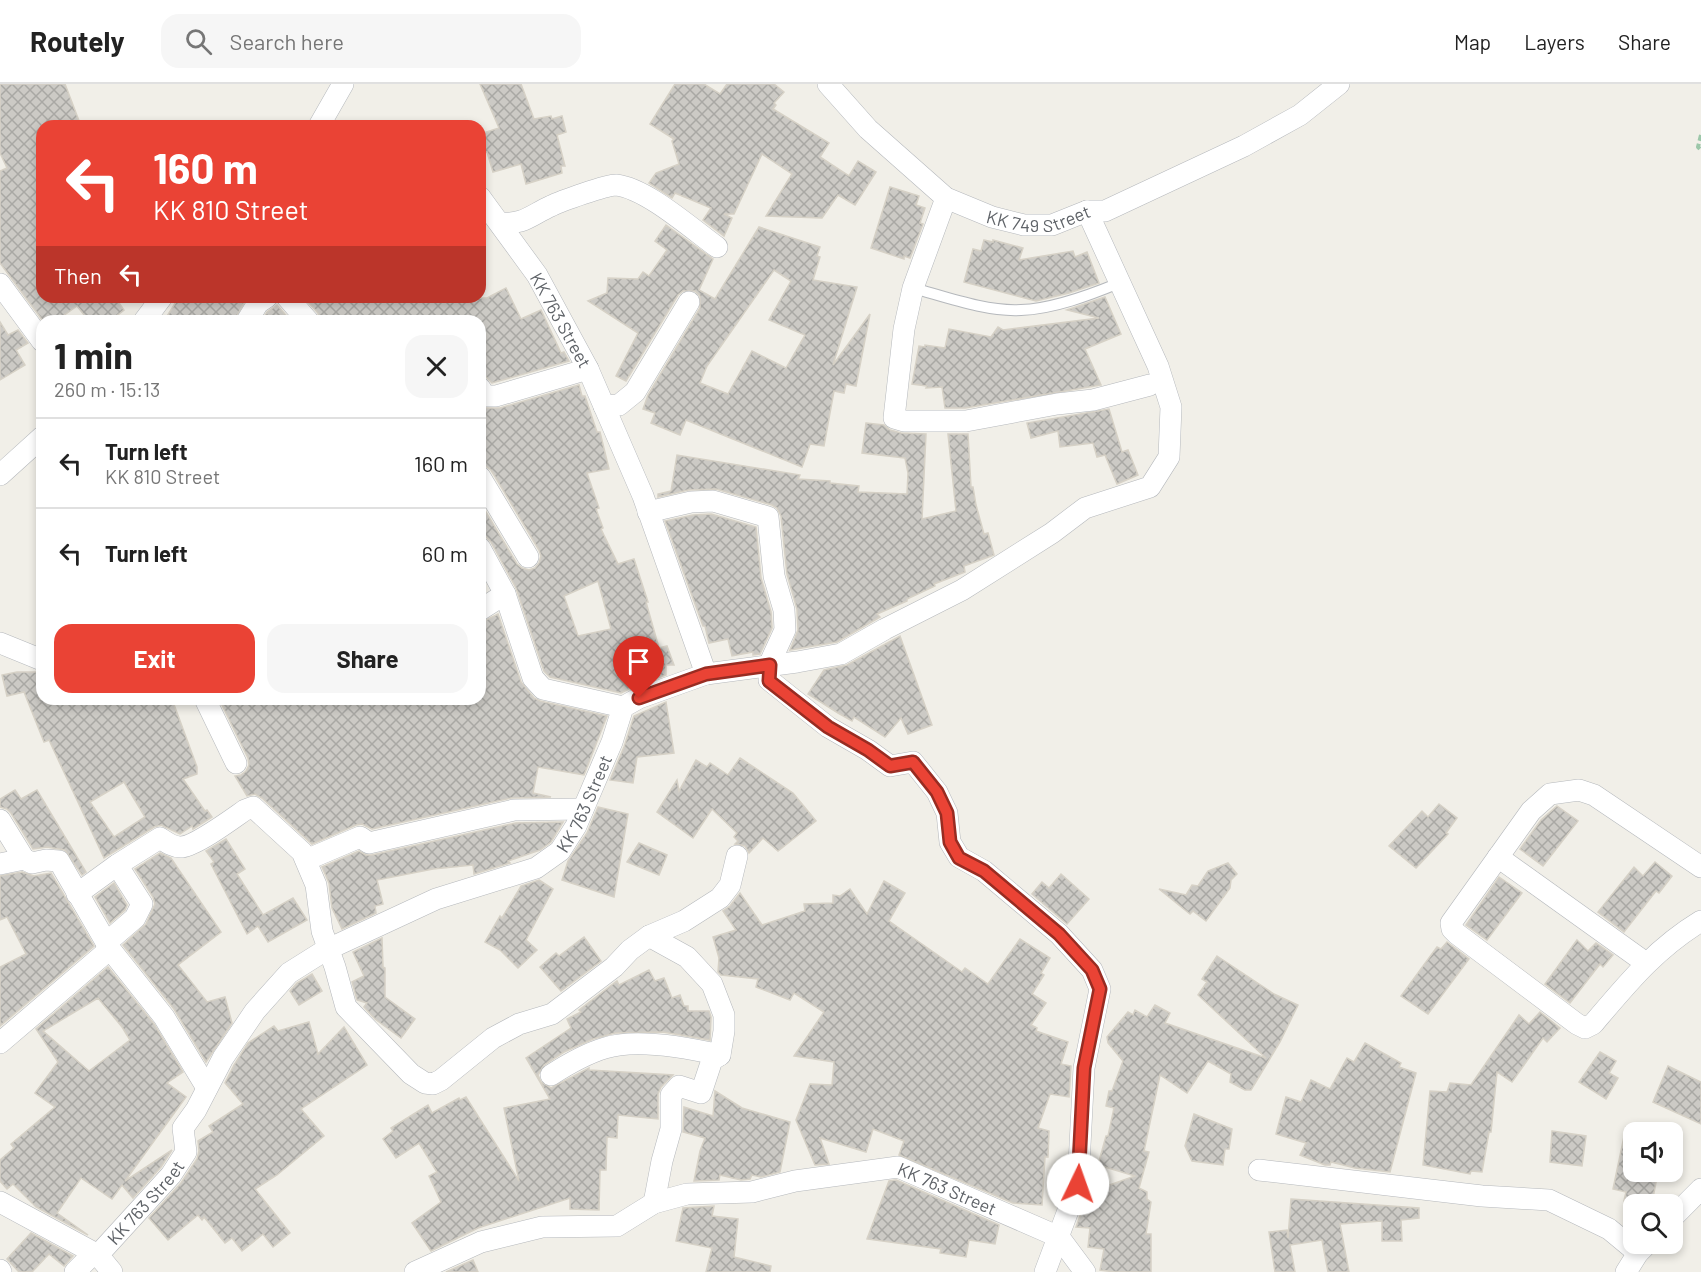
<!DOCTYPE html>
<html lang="en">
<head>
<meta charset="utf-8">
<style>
	body { margin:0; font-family:Barlow,sans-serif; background:#f6f6f6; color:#222; height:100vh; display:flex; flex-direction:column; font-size:22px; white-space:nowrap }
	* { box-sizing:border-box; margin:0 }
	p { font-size:20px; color:#767676 }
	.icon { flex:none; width:33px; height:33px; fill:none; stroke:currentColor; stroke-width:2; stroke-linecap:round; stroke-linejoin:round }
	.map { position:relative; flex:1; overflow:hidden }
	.side { position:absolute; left:36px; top:231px; width:450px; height:390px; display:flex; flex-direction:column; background:#fff; border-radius:18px; box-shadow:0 3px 9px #0003 }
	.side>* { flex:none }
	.banner { position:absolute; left:36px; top:36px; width:450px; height:183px; border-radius:18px; box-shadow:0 3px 9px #0003; background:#ea4335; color:#fff; overflow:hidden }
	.buttons { position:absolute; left:1623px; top:1038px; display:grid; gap:12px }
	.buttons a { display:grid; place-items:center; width:60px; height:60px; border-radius:12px; background:#fff; box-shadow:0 3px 9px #0003; font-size:30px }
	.pin { position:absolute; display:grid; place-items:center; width:51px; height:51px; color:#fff; margin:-62px -26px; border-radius:50% 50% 50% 0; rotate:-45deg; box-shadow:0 0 6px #0007 }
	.pin .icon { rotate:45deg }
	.me { position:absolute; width:66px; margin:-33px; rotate:3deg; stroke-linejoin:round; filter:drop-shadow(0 0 4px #0008) }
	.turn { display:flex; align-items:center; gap:21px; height:126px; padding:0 18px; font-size:27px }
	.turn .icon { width:78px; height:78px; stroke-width:2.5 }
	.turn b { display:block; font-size:42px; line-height:51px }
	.then { display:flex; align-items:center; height:57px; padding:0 18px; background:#0003; gap:12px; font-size:22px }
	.round { display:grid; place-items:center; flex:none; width:63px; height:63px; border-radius:18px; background:#f6f6f6 }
	.overview { display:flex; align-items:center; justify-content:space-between; height:102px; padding:0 18px }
	h1 { font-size:36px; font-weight:700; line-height:45px }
	.action { display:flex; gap:12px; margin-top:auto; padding:12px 18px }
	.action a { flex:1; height:69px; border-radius:18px; background:#ea4335; color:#fff; font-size:24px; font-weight:700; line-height:69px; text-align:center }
	.action a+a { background:#f6f6f6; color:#222 }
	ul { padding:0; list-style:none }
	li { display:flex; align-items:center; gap:18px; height:90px; padding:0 18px; border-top:2px solid #e0e0e0 }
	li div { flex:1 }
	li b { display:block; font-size:22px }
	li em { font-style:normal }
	header { display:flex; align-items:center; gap:36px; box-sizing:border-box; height:84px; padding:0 30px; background:#fff; border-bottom:2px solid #e0e0e0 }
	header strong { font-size:28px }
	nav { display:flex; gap:33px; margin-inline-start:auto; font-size:21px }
	.search { width:420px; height:54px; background:#f6f6f6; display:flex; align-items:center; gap:15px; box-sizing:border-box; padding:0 21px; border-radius:18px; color:#767676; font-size:22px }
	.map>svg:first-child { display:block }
	.building { fill:url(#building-cross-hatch); stroke:#d6d1c6; stroke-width:1.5; fill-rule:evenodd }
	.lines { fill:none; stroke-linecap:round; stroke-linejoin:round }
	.service-casing { stroke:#b5b8bc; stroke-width:12 }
	.minor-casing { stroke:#b5b8bc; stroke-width:22 }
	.path { stroke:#9cc7a9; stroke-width:4; stroke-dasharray:6 3; stroke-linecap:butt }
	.service { stroke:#fff; stroke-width:10 }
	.minor { stroke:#fff; stroke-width:21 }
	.route-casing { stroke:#982c22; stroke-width:15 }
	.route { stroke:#ea4335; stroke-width:10 }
	.labels { text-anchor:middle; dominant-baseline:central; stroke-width:4.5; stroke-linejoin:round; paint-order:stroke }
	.street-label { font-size:18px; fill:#5f6368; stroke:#fff }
</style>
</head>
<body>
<header>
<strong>Routely</strong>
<div class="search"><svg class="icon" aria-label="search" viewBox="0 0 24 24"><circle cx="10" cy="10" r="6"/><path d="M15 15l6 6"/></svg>Search here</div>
<nav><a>Map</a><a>Layers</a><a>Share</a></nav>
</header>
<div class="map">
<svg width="1701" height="1188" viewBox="0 0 1701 1188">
	<defs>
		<pattern id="building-cross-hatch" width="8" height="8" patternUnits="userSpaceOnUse" patternTransform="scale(1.5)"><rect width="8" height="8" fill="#cccac5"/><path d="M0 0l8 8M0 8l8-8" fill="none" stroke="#a9a8a4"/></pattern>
	</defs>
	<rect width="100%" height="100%" fill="#f1efe8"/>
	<!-- building -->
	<g class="building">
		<polygon points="0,0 65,0 81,42 42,42 42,213 115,213 124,226 110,237 89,237 77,222 56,237 43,237 0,179 0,87 7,84 0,69"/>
		<polygon points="480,0 521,0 534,35 551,32 552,35 562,32 566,48 557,51 565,82 561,82 562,89 526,100 521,80 493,88 487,68 480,70 480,50 499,44"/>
		<polygon points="675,0 704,0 720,10 727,0 774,0 784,8 774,19 776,21 773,25 829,59 820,73 849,92 858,77 876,88 855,121 838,111 822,134 766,132 792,90 762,70 734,130 724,130 732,134 724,152 703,136 711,124 675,109 672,114 649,99 656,89 679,80 672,57 674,55 650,40"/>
		<polygon points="890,103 919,112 916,121 925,124 920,139 923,140 910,174 904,172 904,175 871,164"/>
		<path d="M666,141L713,175L699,206L715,215L759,143L820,163L817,172L820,173L813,196L857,203L833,281L870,230L856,302L846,300L844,309L834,307L824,362L810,360L802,383L686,336L680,351L651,339L655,329L643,325L648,311L700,224V212L695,207H683L678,211L626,297L616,292L638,249L588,217L607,209L608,194L638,195L643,188L649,192L667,166L655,157ZM774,186L791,197L769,236L805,251L786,284L752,267L728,310L700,299L707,282Z"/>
		<polygon points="984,156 993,158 993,156 1023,164 1019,176 1073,167 1075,173 1087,168 1099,199 1069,209 1036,217 964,198 973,165 981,167"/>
		<polygon points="506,204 521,235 541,226 561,269 564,268 569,277 492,299 486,293 480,291 480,237 320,237 318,229 307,217 311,213 487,214"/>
		<polygon points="179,213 247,213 234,237 164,237"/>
		<polygon points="1105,213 1121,250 1085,265 1101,301 965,324 945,324 942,303 926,304 927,302 912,300 919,262 925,263 925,261 945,264 949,245 991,253 998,243 1003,246 1099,234 1067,226"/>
		<polygon points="277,221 291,237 262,237 267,228"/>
		<polygon points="0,238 8,251 18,246 28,259 16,266 25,281 0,296"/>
		<path d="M579,301L582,312H585L597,348H600L609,385L587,389L599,424L596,425L603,444L601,445L618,480L634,475L648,518H646L659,564L667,562L674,581H666V591L635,602L621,609L550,593L544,587L516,504L491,458L486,453L480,451V418L517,480L522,484L529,486L535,484L539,479L541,472L539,466L491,386L480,378V324H500ZM598,497L611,545L578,552L564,512Z"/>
		<polygon points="1109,325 1122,368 1128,366 1138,391 1117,400 1105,371 1097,373 1093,359 1060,363 1058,347 1031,354 1027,339"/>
		<polygon points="866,339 884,341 890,346 901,349 926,350 922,435 956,427 948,350 968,350 971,403 973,403 976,421 984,450 988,449 994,471 964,482 965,488 934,500 935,502 907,515 907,517 877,530 880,533 837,558 790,566 798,546 797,525 787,490 781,432 777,424 772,421 716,405 688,406 658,413 658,410 671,407 677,371 800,391 798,395 830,397 830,399 859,402 858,408 907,410 908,389 905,374 862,369"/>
		<polygon points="711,430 756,443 761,494 771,528 772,544 760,570 753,571 753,568 732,572 728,555 709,559 705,542 703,542 665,437 693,431"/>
		<polygon points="498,530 521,598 534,614 540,617 607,632 584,691 538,683 533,709 551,713 511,714 372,745 362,740 356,741 312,760 262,714 255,710 247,712 235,692 241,691 246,687 249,681 248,674 219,615 480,615 480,539"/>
		<polygon points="900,552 932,641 908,650 901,634 885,653 854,633 852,637 838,629 808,610 824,586 847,581"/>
		<path d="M17,588H40V615H172L197,683V690L183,695L205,727L207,726L212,733L193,745L192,742L180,750L161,741L154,743L104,774L49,656L44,658L24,608L7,612L2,591ZM124,698L145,733L114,753L90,718Z"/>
		<polygon points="666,618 674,669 637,673 633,699 610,696 624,663 634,632"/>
		<polygon points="740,674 793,709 816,737 778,767 763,754 749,769 745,762 735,760 738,757 734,753 737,749 712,725 693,754 657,728 677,696 679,707 696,676 707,683 710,679 728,691"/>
		<polygon points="15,706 21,715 37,706 86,788 82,791 65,766 47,763 33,765 11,729 7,725 0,723 0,715"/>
		<polygon points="1439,720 1457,734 1446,749 1448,750 1416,784 1389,762 1422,727 1428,733"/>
		<polygon points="1557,722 1578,737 1543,782 1520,765 1541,736"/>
		<polygon points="598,723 628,730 614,813 562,796 568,777 587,749"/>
		<polygon points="563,738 551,758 540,766 508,777 510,779 474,790 473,781 433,785 377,796 383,820 375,822 376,829 342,845 332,824 329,799 322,783 359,767 366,771 372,771 516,739"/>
		<polygon points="226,755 245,785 237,790 263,831 293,814 307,836 268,858 258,842 247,850 211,780 214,778 206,767"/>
		<polygon points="639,759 667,771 659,791 627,778"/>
		<polygon points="160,769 171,774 221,848 178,881 207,918 225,913 232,939 206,978 174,925 123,861 146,840 155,820 153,813 135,785"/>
		<polygon points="1655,778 1672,792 1659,809 1656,807 1624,848 1598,828 1634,783 1643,792"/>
		<polygon points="1228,779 1237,790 1231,796 1230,804 1206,837 1193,827 1190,830 1159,805 1186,811 1192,801 1198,802 1208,787"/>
		<polygon points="22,788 34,792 51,789 94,862 0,942 0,883 26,870 7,833 0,836 0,792"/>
		<polygon points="1061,790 1089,815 1067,840 1032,810 1042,798 1049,804"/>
		<polygon points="1499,793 1522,809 1487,856 1466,841"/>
		<polygon points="539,796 553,805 526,856 537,866 518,884 500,866 485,858 500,832 502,834 521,802"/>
		<polygon points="884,797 905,809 889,837 962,888 965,884 988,900 1020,855 1050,874 1041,889 1044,891 1032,910 1046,919 1031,941 1037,944 1036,947 1068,958 1061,980 1071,982 1069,1013 1050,1010 1038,1044 1049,1047 1048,1073 1045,1073 1042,1121 1013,1119 899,1071 904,1057 873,1045 866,1068 820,1054 829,1080 815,1081 796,1036 810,1000 832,1001 834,978 794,972 824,928 794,909 790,916 756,903 758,895 721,891 718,888 719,874 713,853 736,846 723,827 730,822 740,809 762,841 805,827 804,820 833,819 833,811 840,812 850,805 867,830"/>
		<polygon points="114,799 127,821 125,826 110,839 95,813"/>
		<polygon points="584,853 601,877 561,907 540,883 556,869 559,872"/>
		<polygon points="382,854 383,883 385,884 385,913 415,935 401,954 375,935 364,923 367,919 357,916 352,898 364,892 353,868"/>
		<polygon points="1577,856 1588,867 1596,859 1613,871 1603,883 1600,880 1570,919 1545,900"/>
		<polygon points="1447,858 1469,875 1428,930 1401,912 1437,863 1441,865"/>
		<polygon points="1217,872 1274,910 1298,921 1280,958 1251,1006 1245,1006 1230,998 1231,990 1208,977 1187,1009 1160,991 1144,1067 1149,1068 1139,1104 1147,1108 1147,1115 1151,1118 1146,1150 1151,1150 1151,1188 1115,1188 1100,1186 1104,1165 1088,1163 1090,1144 1076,1143 1084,1121 1097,1122 1098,1105 1135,1092 1098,1081 1106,1052 1108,1052 1114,1024 1106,1022 1109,1007 1112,1007 1123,977 1108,959 1107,953 1128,928 1133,931 1135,926 1147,933 1155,921 1170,929 1165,939 1266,974 1198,911 1207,898 1202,895"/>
		<path d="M108,883L154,940L183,988L167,999L186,1013L125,1097L172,1066L161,1083L133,1114L122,1101L112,1115L81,1094L57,1129L88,1151L36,1123L13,1100L7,1105L0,1097V1076L14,1064L11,1060L55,1023L35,1009L58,978L36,945ZM98,914L122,943L130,956L89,987L43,947Z"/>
		<polygon points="649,886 655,897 664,894 672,914 680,911 684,922 688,922 688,927 709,927 711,933 710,956 663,948 615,949 593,955 564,968 544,981 538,991 541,998 551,1004 589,984 589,986 673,991 661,1003 658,1010 658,1035 618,1031 617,1054 607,1053 606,1086 600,1086 599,1126 570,1125 570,1114 478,1144 431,1167 412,1139 441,1118 429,1092 437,1088 419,1059 396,1074 383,1055 393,1047 391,1044 428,1021 432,1029 459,1014 460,1016 466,1013 519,1097 504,1024 550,1015 526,974 571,944 567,935 581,928 579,926 617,897 619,901"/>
		<polygon points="312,890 322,907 299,921 290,907 297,899"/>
		<polygon points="1540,928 1560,944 1547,958 1543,954 1512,998 1497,988 1491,1048 1489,1048 1482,1088 1471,1087 1470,1090 1423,1081 1430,1007 1447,1008 1450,999 1471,1001 1519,931 1529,940"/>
		<polygon points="309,938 318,970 344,943 367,981 301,1025 324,1052 277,1091 255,1105 290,1149 273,1163 263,1150 242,1167 232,1154 225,1159 204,1133 202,1136 198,1131 168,1156 149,1134 181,1099 197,1075 199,1067 198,1057 213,1048 209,1042 243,1020 225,999 234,981 248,959 274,942 278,947"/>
		<polygon points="1365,959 1401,979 1399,983 1416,989 1390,1088 1355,1084 1331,1078 1330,1081 1325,1081 1300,1071 1306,1059 1276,1050 1286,1013 1301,1018 1311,996 1330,1005 1347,974 1354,978"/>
		<polygon points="1600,968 1616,977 1609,989 1618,994 1606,1015 1579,998"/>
		<polygon points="1668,982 1701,998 1701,1040 1653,1018"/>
		<polygon points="715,1007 742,1024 790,1038 780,1088 761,1093 752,1091 750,1095 741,1096 720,1091 719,1096 694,1097 700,1067 705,1054 683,1048 684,1023 713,1032"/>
		<polygon points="1194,1030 1232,1045 1229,1065 1225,1065 1223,1081 1192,1077 1185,1062"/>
		<polygon points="1626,1043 1634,1043 1634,1088 1658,1088 1653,1114 1644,1114 1644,1120 1624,1117 1626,1108 1613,1105"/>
		<polygon points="1552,1047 1586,1052 1582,1082 1550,1078"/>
		<polygon points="896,1096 999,1141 995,1160 969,1156 966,1173 940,1169 941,1165 867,1155 889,1097"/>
		<polygon points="1291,1115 1419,1124 1419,1134 1401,1136 1402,1157 1382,1157 1382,1137 1340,1140 1349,1188 1328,1188 1322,1156 1290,1161 1295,1188 1275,1188 1269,1148 1287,1146 1288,1154"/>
		<polygon points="714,1122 712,1132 738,1135 734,1173 771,1182 770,1188 706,1188 712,1164 676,1157 683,1124"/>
		<polygon points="31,1149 73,1172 64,1182 49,1170 32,1188 19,1188 7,1175"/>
		<polygon points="473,1176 478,1188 446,1188"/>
	</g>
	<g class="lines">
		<defs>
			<path id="service" d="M913,204C946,213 987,228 1021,226C1053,225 1090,211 1119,199"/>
			<g id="minor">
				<path id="s1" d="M828,0L868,45L946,114L992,133L1024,141H1052L1087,127H1105L1244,62L1300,31L1339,0"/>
				<polyline points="319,42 343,0"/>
				<polyline points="946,114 913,204 904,245 894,334 904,337 966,337 1057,320 1093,316 1150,301"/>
				<path d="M500,139C524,141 531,131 551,122C561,117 606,101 616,101C646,104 692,145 717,163"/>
				<polyline points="0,200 42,257"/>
				<polyline points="287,213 308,237"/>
				<polyline points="144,237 162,213"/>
				<polyline points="247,237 258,219 267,213"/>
				<polyline points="480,304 485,312 496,312 588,285"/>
				<polyline points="604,322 619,321 635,308 689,218"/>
				<polyline points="0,391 42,353"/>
				<polyline points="480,393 528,473"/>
				<polyline points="648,428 691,418 713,417 768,433 774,492 784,526 785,546 769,581 769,596 828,643 868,666 890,682 913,678 937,708 947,729 950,758 959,773 984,787 1059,850 1092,886 1100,905 1084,984 1078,1100 1045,1188"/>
				<polyline points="480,464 505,510 533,594 543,605 623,623"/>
				<polyline points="480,526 505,510"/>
				<polyline points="0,559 42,576"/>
				<polyline points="706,590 797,578 841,570 885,545 962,506 1052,449 1085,424 1150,403 1169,373 1171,323 1158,282 1087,127"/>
				<polyline points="205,615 236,679"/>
				<polyline points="0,736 24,775 32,779 46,776 59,777 110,865 164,933 207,1004"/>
				<polyline points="1498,773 1646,879"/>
				<polyline points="306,776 360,753 369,759 514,726 583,725"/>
				<polyline points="0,780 24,775"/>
				<path d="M1701,783L1594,711L1579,706L1550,710L1531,727L1451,839L1452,845L1457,850L1577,940L1585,944L1593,940C1627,900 1655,865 1701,837"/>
				<path d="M77,810L117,781L160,754C166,758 174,764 182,763C197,761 232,735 245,726L253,723L302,768L316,801L322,847L335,883L346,923L411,990L425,999L433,1000L441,996L493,954L519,940L552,930L614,883L630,866L649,852L684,837L720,814L730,801L737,772"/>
				<polyline points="106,859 135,834 142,820 117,781"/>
				<polyline points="0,959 110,865"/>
				<path d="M551,991C568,980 585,970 605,964C636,954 689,964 720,971L724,947V931L712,900L687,873L649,852"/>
				<polyline points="1259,1086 1482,1112 1549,1116 1609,1145 1638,1169"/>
				<polyline points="0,1118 98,1171"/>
				<polyline points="654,1119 662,1077 671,1045 671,1011 679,1002 701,1009 712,976 720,971"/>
				<polyline points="1672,1134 1701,1105"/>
				<polyline points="0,1186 1,1188"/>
				<polyline points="75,1188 94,1169"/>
				<path id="s2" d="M112,1188L98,1171L171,1091L186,1068L183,1044L196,1026L223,974L255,927L289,889L324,867L436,815L536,784L560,767L576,742L612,658L623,623L639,614L706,590L643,412L588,285L537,191L480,113"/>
				<path id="s3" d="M415,1188L481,1158L542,1143L617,1142L654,1119L687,1110L752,1108L795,1097L898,1083L1059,1153L1085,1188"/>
				<polyline points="1626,1188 1638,1169 1647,1160"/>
			</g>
		</defs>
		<!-- service casing -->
		<use href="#service" class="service-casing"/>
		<!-- minor casing -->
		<use href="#minor" class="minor-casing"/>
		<!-- path -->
		<polyline class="path" points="1701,51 1698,63 1701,66"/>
		<!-- service -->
		<use href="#service" class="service"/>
		<!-- minor -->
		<use href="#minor" class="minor"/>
	</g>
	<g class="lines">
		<defs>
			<polyline id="route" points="639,614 706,590 770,581 769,597 828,643 868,666 890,682 913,678 937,708 947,729 950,758 959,774 984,787 1059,850 1092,886 1100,905 1084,984 1078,1100"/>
		</defs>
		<!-- route casing -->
		<use href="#route" class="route-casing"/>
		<!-- route -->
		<use href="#route" class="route"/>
	</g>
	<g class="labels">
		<!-- street labels -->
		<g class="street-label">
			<text stroke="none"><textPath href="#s1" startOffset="262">KK 749 Street</textPath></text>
			<text transform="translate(561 236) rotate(61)">KK 763 Street</text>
			<text stroke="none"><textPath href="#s2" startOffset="723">KK 763 Street</textPath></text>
			<text stroke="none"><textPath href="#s3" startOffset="555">KK 763 Street</textPath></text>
			<text stroke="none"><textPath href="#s2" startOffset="93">KK 763 Street</textPath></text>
		</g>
	</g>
</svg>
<div class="buttons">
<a><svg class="icon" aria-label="sound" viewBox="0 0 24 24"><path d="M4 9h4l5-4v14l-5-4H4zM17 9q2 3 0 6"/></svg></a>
<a><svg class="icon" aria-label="search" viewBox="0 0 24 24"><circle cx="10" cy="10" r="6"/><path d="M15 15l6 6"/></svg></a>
</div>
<div class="pin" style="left:639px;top:614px;background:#d93025"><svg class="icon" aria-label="arrive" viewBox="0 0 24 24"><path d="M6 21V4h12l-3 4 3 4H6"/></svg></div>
<svg class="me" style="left:1078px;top:1100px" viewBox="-20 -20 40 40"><circle r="19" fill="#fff"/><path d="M0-13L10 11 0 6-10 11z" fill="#ea4335"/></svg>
<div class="banner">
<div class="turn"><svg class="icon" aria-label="left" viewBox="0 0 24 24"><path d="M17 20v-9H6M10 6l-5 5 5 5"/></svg><div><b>160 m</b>KK 810 Street</div></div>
<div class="then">Then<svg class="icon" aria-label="left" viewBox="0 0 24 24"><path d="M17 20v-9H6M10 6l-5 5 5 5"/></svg></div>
</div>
<section class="side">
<div class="overview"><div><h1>1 min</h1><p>260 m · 15:13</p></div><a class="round"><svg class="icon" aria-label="close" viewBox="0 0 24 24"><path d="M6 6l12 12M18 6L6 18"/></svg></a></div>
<ul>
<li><svg class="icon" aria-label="left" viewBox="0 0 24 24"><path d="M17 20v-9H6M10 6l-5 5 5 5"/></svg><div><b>Turn left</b><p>KK 810 Street</p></div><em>160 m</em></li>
<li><svg class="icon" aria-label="left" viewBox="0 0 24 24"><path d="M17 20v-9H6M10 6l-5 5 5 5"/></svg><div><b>Turn left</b></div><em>60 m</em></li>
</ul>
<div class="action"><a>Exit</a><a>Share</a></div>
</section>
</div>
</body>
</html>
